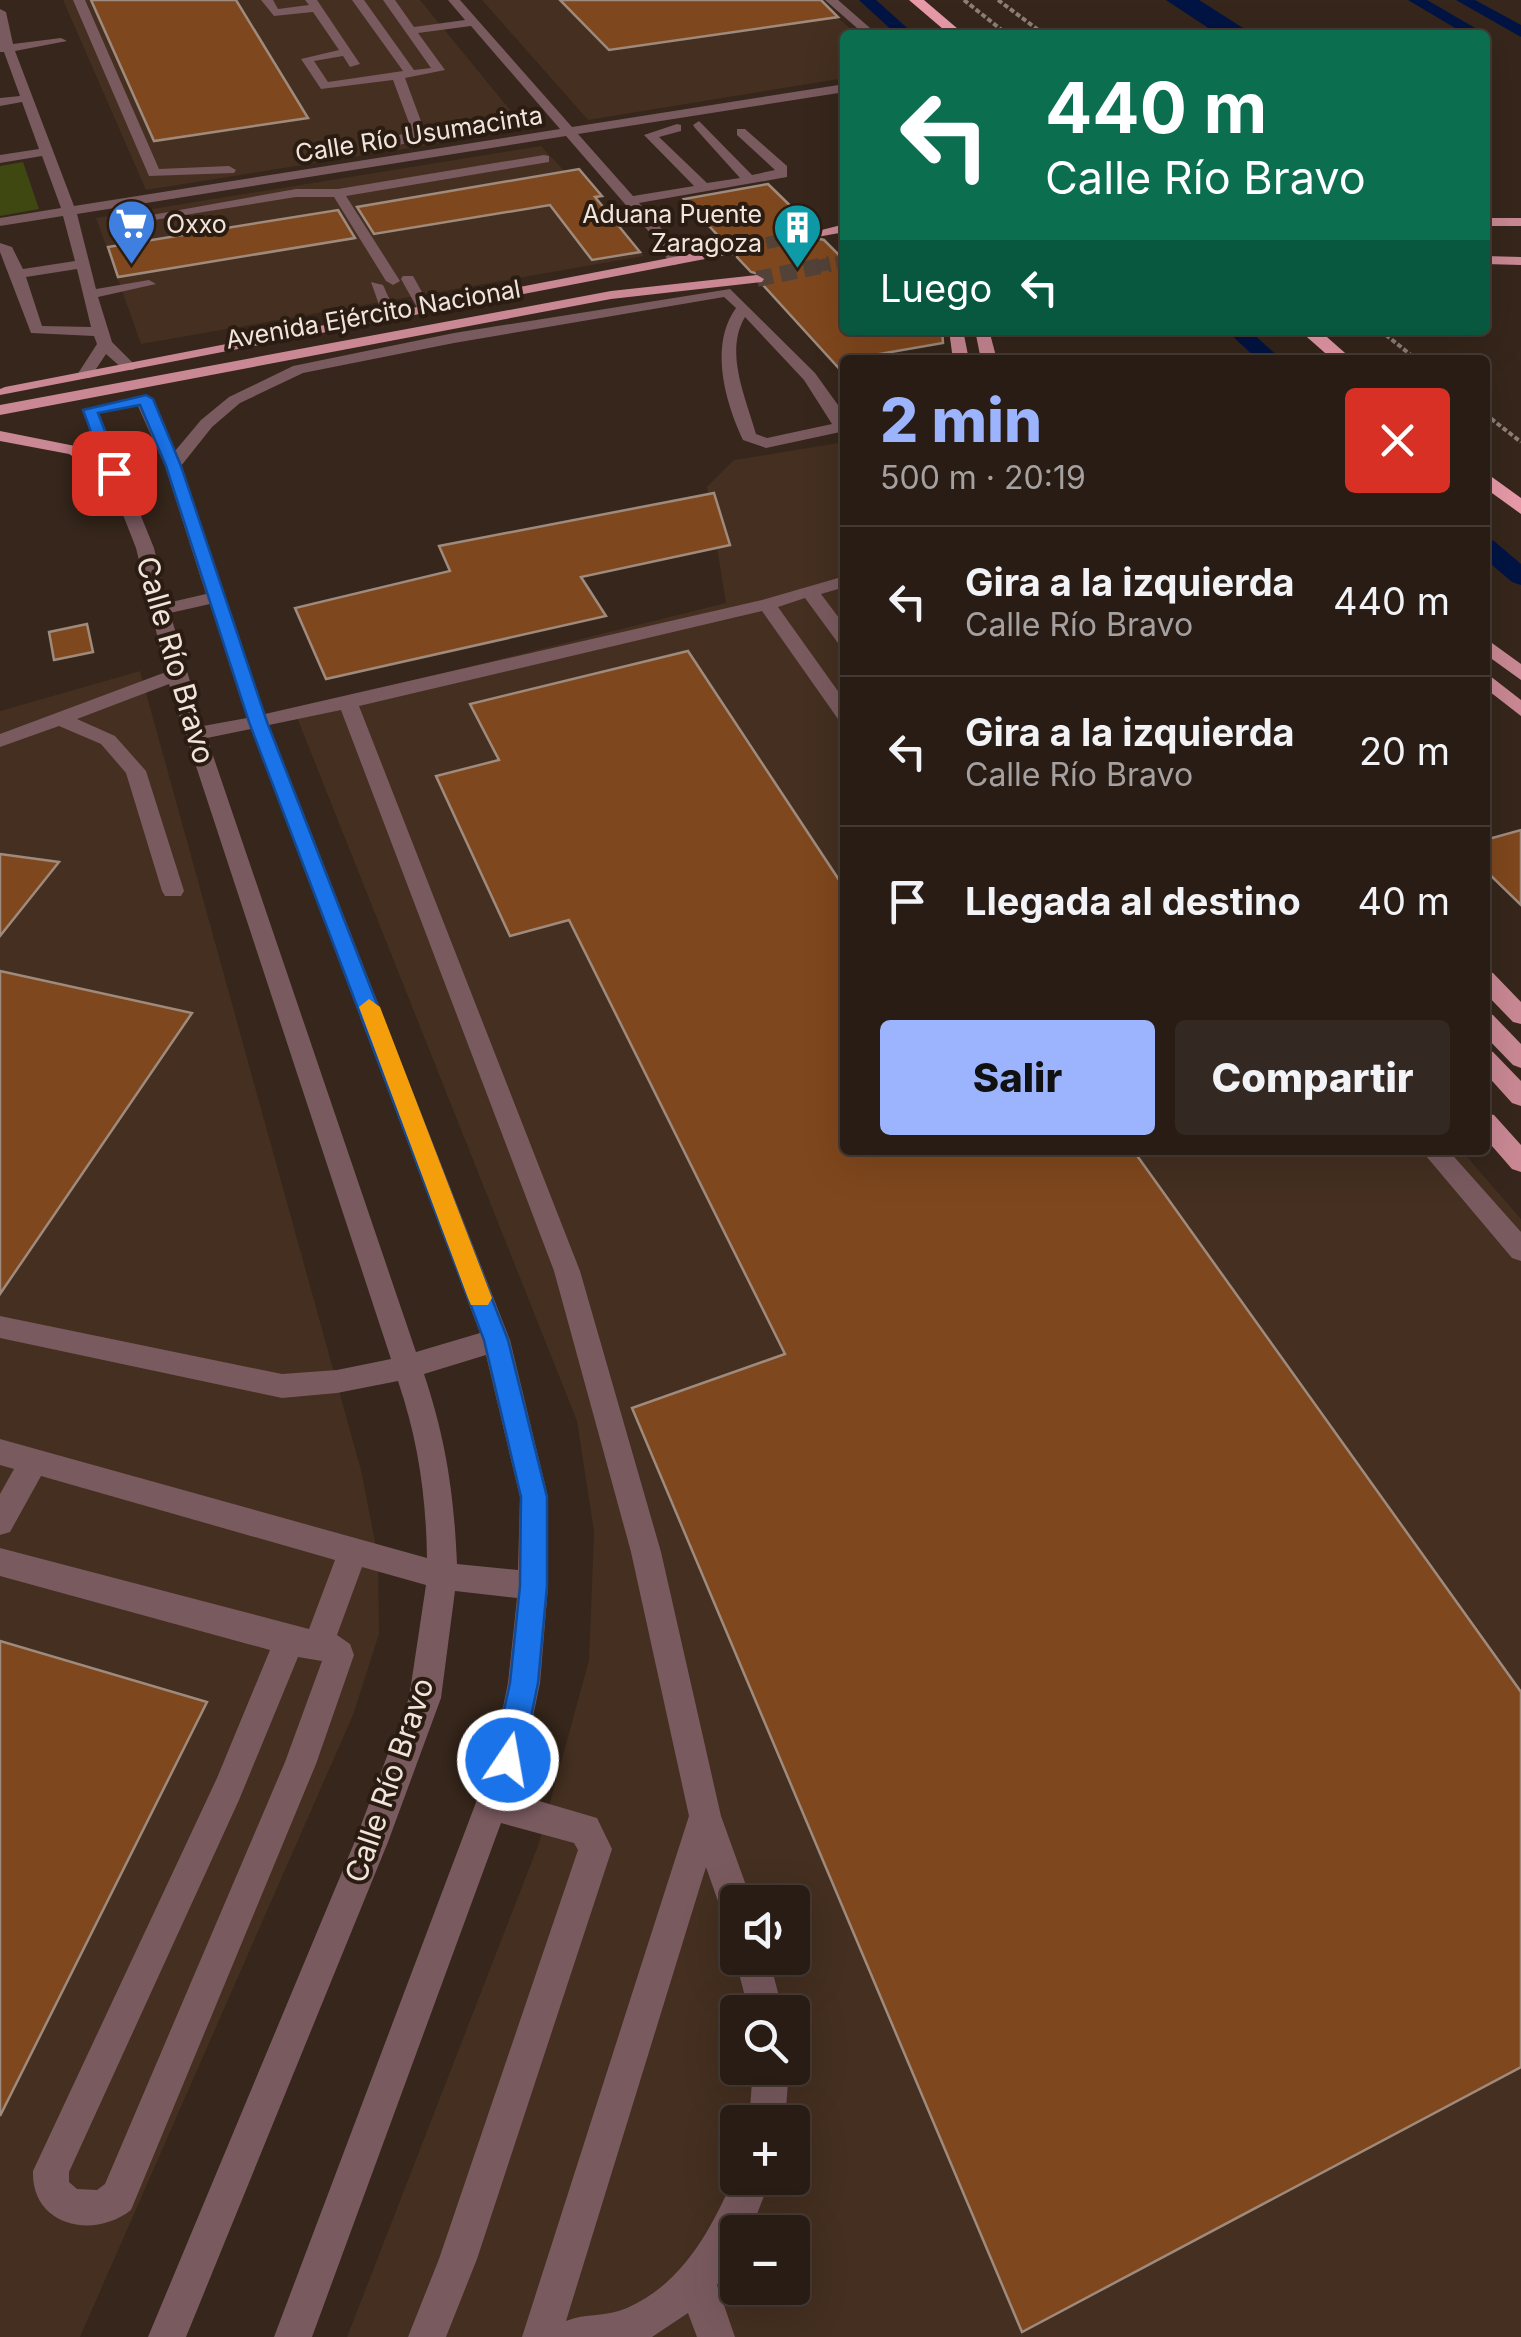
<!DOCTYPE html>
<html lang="es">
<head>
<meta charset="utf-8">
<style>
	body { margin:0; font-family:Inter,sans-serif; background:#342922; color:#f1f3f6; height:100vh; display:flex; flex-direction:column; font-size:38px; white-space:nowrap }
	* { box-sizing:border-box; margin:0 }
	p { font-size:32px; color:#a5a1a0 }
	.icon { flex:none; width:55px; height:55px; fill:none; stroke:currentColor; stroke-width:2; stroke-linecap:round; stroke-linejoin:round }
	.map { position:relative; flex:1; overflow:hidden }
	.details { position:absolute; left:840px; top:355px; width:650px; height:800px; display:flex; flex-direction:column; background:#281c14; border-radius:10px; box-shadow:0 10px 40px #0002,0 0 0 2px #443a34 }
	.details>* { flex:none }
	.banner { position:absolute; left:840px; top:30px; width:650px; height:305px; border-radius:10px; box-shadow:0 10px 40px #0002,0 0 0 2px #443a34; background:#0b6e4f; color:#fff; overflow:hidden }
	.tools { position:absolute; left:720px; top:1885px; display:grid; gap:20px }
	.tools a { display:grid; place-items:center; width:90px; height:90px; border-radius:10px; background:#281c14; box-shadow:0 10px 40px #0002,0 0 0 2px #443a34; font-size:50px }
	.pin { position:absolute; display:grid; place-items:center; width:85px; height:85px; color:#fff; margin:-42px; border-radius:20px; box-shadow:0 5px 15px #0006 }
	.me { position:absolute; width:110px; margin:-55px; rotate:12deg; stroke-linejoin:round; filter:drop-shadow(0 0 8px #0008) }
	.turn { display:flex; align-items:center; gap:35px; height:210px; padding:0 40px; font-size:45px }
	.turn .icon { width:130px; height:130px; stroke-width:2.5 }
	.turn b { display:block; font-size:70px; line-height:85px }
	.then { display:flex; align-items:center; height:95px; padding:0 40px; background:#0003; gap:20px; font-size:38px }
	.round { display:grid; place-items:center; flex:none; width:105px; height:105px; border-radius:10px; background:#342922 }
	.overview { display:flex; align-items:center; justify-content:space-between; height:170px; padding:0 40px }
	h1 { font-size:60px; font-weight:800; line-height:75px; color:#9cb4fd }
	.button { display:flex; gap:20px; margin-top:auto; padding:20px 40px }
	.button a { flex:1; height:115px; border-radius:10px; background:#9cb4fd; color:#111; font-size:40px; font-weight:800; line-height:115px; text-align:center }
	.button a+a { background:#342922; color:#f1f3f6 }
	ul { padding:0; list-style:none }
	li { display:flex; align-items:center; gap:30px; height:150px; padding:0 40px; border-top:2px solid #443a34 }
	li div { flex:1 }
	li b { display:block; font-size:38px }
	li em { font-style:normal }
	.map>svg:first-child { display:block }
	.built { fill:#442f20; fill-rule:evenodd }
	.green { fill:#3f4811 }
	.water { fill:#001443 }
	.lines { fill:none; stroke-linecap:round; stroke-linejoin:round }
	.canal { fill:#001443; fill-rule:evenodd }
	.building { fill:#7f471d; stroke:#9f8b7e; stroke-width:2.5 }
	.major-tunnel-far1 { stroke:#524238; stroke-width:12; stroke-dasharray:12 6; stroke-linecap:butt }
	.major-tunnel { stroke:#524238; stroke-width:16; stroke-dasharray:16 8; stroke-linecap:butt }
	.path { stroke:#8d7f76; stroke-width:4; stroke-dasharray:5 2.5; stroke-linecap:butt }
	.minor { fill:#795a5f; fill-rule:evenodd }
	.major { fill:#c98894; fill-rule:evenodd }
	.highway { fill:#e89aa9; fill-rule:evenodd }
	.route { fill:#1a73e8; stroke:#114b97; stroke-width:2.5 }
	.slow { fill:#f59e0b }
	.labels { text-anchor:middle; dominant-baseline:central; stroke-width:8; stroke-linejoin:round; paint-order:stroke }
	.far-street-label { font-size:25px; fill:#f0e4dd; stroke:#2b1c12 }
	.far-poi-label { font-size:25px; fill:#f0e4dd; stroke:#2b1c12; text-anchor:end }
	.street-label { font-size:30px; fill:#f0e4dd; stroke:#2b1c12 }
</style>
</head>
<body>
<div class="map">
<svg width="1521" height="2337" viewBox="0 0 1521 2337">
	<rect width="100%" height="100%" fill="#36261b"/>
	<!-- built -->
	<g class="built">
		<polygon points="63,0 420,0 523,126 516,131 146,190"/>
		<polygon points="482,0 817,0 858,35 845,35 845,78 588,120"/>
		<polygon points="541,146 644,256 141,344 96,218"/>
		<path d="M845,442V1150H1461L1521,1219V2337H347L539,1843L589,1660L594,1532L577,1421L294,710L726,603L707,487L734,460ZM738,1902H792V1958H738ZM738,2012H792V2068H738ZM738,2122H792V2178H738ZM738,2232H792V2288H738Z"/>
		<polygon points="140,671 361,1470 378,1557 379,1634 353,1715 80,2337 0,2337 0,711"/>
	</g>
	<!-- green -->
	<polygon class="green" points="23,162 39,209 0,216 0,166"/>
	<!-- water -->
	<polygon class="water" points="1166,0 1199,0 1254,35 1219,35"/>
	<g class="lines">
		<!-- canal -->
		<g class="canal">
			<polygon points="859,0 876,0 915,35 897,35"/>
			<polygon points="1408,0 1427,0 1487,35 1467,35"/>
			<polygon points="1456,0 1475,0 1521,25 1521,37"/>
			<polygon points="1226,330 1249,330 1282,360 1258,360"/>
			<polygon points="1485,539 1494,541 1521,564 1521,585 1512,582 1485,559"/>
		</g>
	</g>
	<!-- building -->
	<g class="building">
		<polygon points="91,0 236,0 308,118 154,141"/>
		<polygon points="560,0 821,0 838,17 609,50"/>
		<polygon points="579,169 602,196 595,197 640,252 592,260 550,205 374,234 357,207"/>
		<polygon points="768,184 813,228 807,231 808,236 824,240 845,261 845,330 942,330 943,343 845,360 845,375 763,285 766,276 751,272 737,257 739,245 725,243 684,199"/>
		<polygon points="338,210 355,238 118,277 108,247"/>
		<polygon points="714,493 730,545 581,577 606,616 326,679 295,608 450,571 439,546"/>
		<polygon points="87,624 93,652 54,660 49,632"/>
		<polygon points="688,651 845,889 845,1150 1133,1150 1521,1692 1521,2067 1022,2332 632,1408 785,1354 569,920 510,936 436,776 499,760 470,704"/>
		<polygon points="1521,830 1521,905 1485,870 1485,840"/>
		<polygon points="0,854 59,862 0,936"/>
		<polygon points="0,971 192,1013 0,1294"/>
		<polygon points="0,1641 207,1702 0,2116"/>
	</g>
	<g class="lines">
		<!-- major-tunnel-far1 -->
		<g class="major-tunnel-far1">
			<polyline points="731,250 817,233"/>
			<polyline points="818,266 845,261"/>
		</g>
		<!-- major-tunnel -->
		<polyline class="major-tunnel" points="757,279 830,264"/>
		<!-- path -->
		<g class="path">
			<polyline points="964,0 1008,35"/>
			<polyline points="998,0 1045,35"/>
			<polyline points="1380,330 1417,360"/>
			<polyline points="1485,414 1521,442"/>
		</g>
		<!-- minor -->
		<g class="minor">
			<polygon points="73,0 85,0 159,169 229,166 236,170 234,173 149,176"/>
			<path d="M261,0H273L278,9L309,5L305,0H317L360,64L350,67L343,56L314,61L328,82L403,71L352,0H364L414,70L431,68L383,0H395L414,27L465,20L448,0H460L572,127L845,84V92L578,134L633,196L694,186L644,135L677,124L681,125V131L659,137L707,183L740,178L695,128L693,125L699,121L752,175L775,170L737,135V129H745L787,166V177L639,203L668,236L682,261L675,265L670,264L657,241L566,136L77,214L96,289L149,280L156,284L98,297L112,342L134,364V370H124L106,354L90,378H80L77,375L97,344L94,336L31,333L0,252V243L12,247L23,269L75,261L63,216L0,226V218L61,208L42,156L0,163V155L39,149L22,102L0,106V98L20,96L4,52H0V9L6,12L13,44L61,38L67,41L15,51L74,206L560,129L471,26L418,33L445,70L405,78L425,132L413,142L368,151V145L412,131L393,80L321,89L301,59L339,50L313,12L274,16ZM77,269L91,327L42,326L26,277Z"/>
			<polygon points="825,0 838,0 878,35 865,35"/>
			<polygon points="544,155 549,156 549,162 346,196 400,281 393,285 386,281 334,197 296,197 142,222 135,218 296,189 338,189"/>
			<polygon points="403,276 413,276 432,310 430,313 420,313 401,279"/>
			<polygon points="371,282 383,285 397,316 395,319 383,316"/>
			<path d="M730,289L815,373L843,412L845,431L766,448L743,440C725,402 709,345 736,308L724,297L454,343L303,373L240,403L212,427L181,466L265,714L762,600L845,576V587L821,594L845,626V645L838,643L805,598L778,607L845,701V721L838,719L762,611L359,706L580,1271L661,1552L721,1816L752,1902H738V1929L726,1924L706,1867L566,2321C585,2313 607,2317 627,2308C686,2282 714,2224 738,2168V2178H771L750,2232H738V2255L717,2285L735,2337H697L688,2313L652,2337H522L689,1816L631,1552L554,1271L341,710L269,725L510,1340L548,1497V1586L540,1683L524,1760L512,1793L597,1818L612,1849L477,2259L446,2337H408L439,2259L578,1850L574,1843L501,1823L312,2337H274L492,1760L508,1683L517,1598L455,1591L441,1698L388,1842L186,2337H148L355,1841L409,1698L426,1585L362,1567L337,1635L350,1644L354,1655L316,1764L131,2210C93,2240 31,2226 33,2171L217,1778L270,1650L0,1576V1548L309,1629L335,1560L41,1476L10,1532L0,1535V1494L14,1469L0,1465V1439L427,1558C426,1495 418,1440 398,1381L337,1393L282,1398L0,1338V1316L282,1374L337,1370L391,1359L169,684L77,719L115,736L146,771L184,891L181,896H165L162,891L126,773L101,744L59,726L0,747V734L166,672L136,548L82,410L148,395L175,451L201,420L229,397L293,366L454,333ZM745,317L804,380L832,424L767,438L756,434C746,398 724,352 745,317ZM137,404L165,466L206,594L167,603L154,548L99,413ZM210,604L247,718L203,726L170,613ZM251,729L480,1333L416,1352L207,738ZM486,1355L520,1497L518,1570L457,1564C454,1494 446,1440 424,1374ZM298,1657L322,1661L285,1762L105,2184L97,2190L77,2189L69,2182V2172L239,1800Z"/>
			<polygon points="1421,1150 1448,1150 1521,1232 1521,1261 1512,1258"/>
			<polygon points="738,1951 738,1958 769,1958 783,2012 749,2012 735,1958"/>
			<polygon points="753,2068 789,2068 785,2122 749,2122"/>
		</g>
		<!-- major -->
		<g class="major">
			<rect x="1485" y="218" width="36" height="8"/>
			<polygon points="845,224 845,232 817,237 810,233"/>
			<polygon points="731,246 736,247 736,253 0,395 0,389 5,387"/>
			<polygon points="1485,256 1521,257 1521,265 1485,264"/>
			<polygon points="757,275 764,279 762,282 611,299 0,415 0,405 611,291"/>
			<polygon points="949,330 963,330 969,360 953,360"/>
			<polygon points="975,330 989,330 997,360 981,360"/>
			<polygon points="0,431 80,447 122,473 108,477 69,454 0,441"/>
			<polygon points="1485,638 1521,664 1521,680 1485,654"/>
			<polygon points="1485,672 1521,700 1521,716 1485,688"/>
			<polygon points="1485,971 1493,973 1521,1002 1521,1024 1513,1022 1485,993"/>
			<polygon points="1485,1012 1493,1015 1521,1044 1521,1068 1513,1065 1485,1036"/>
			<polygon points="1485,1049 1493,1052 1521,1081 1521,1106 1512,1103 1485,1073"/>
			<polygon points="1485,1113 1494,1115 1521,1145 1521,1172 1512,1169 1485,1138"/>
		</g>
		<!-- highway -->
		<g class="highway">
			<polygon points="909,0 924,0 965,35 950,35"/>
			<polygon points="1299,330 1319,330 1353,360 1333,360"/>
			<polygon points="1485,472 1521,498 1521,514 1485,488"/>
		</g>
	</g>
	<!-- route -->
	<polygon class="route" points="146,395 153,399 181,466 267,722 508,1340 547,1497 547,1586 538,1683 522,1760 518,1770 508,1775 497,1770 493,1760 510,1683 520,1586 521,1497 484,1340 249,722 166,466 140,405 98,413 121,473 114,478 106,473 83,410"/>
	<!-- slow -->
	<polygon class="slow" points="369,999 380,1007 492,1298 488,1305 471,1305 468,1298 359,1007"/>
	<!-- icons -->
	<defs>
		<symbol id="supermarket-pin" viewBox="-11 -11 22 30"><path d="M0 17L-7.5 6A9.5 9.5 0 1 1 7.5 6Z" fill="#3f7fe0" stroke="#2b1c12"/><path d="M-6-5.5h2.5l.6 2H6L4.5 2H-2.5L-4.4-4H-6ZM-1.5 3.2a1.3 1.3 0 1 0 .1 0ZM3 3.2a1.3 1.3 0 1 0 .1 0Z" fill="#fff"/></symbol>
		<symbol id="building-pin" viewBox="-11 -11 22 30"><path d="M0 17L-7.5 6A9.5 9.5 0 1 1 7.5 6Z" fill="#0f9aa8" stroke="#2b1c12"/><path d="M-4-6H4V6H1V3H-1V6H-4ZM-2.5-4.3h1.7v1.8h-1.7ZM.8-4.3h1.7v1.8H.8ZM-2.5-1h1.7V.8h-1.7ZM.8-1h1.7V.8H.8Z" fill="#fff"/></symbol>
	</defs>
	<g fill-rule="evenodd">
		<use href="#supermarket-pin" x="104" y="196" width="55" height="75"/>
		<use href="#building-pin" x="770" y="200" width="55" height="75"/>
	</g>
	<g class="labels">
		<!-- far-street labels -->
		<g class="far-street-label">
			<text transform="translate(419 134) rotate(-9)">Calle Río Usumacinta</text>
			<text transform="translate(373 314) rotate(-10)">Avenida Ejército Nacional</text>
		</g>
		<!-- far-poi labels -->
		<g class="far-poi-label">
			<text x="762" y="214">Aduana Puente<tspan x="762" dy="29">Zaragoza</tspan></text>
			<text x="166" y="224" text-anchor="start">Oxxo</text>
		</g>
		<!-- street labels -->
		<g class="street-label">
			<text transform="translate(176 660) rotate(74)">Calle Río Bravo</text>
			<text transform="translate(389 1780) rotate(-71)">Calle Río Bravo</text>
		</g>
	</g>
</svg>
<div class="tools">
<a><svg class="icon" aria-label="sound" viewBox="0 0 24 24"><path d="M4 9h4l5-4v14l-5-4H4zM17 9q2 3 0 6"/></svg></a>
<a><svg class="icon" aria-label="search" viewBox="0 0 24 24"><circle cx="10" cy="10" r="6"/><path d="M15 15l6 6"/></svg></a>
<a>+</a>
<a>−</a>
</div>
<div class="pin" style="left:114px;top:473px;background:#d93025"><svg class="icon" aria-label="arrive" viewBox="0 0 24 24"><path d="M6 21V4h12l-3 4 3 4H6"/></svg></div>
<svg class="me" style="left:508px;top:1760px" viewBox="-20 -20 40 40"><circle r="17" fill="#1a73e8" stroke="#fff" stroke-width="3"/><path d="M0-11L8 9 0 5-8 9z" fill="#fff"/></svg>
<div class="banner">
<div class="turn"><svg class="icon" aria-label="left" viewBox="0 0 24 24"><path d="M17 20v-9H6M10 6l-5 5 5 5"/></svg><div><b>440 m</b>Calle Río Bravo</div></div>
<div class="then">Luego<svg class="icon" aria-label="left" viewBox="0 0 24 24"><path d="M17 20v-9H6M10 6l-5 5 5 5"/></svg></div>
</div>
<section class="details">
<div class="overview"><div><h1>2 min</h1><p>500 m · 20:19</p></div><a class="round" style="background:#d93025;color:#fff"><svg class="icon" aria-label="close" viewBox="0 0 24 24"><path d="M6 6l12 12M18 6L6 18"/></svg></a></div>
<ul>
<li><svg class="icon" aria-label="left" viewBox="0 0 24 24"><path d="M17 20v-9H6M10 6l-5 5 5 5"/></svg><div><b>Gira a la izquierda</b><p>Calle Río Bravo</p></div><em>440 m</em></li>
<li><svg class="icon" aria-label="left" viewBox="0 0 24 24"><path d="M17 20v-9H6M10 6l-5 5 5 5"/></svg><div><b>Gira a la izquierda</b><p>Calle Río Bravo</p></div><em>20 m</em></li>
<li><svg class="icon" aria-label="arrive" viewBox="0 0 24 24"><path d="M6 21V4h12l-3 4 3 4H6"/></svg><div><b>Llegada al destino</b></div><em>40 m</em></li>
</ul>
<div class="button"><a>Salir</a><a>Compartir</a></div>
</section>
</div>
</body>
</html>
